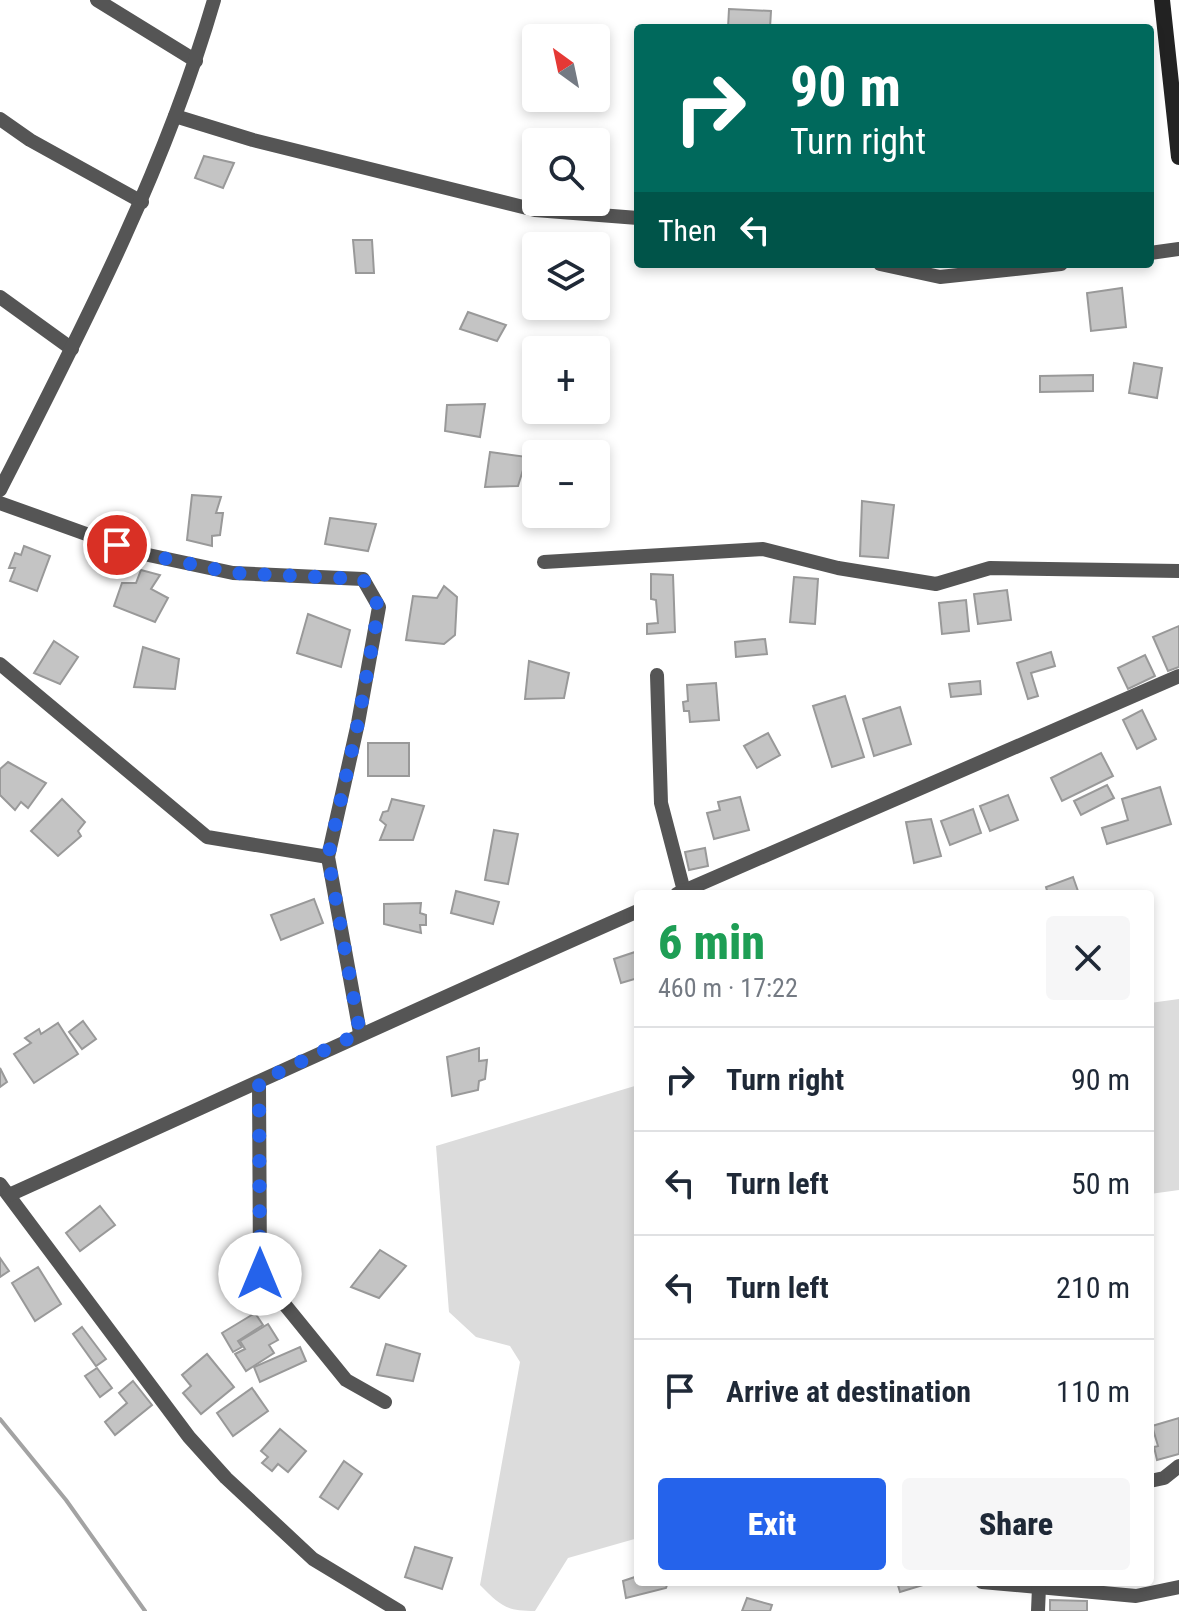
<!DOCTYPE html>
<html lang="en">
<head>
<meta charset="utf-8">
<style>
	body { margin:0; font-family:"Roboto Condensed",sans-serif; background:#f6f6f7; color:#1f2937; height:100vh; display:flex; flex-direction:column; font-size:30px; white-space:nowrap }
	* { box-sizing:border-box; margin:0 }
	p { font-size:26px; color:#747a83 }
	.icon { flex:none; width:44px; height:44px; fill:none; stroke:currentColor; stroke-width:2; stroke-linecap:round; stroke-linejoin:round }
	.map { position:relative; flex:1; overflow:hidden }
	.sheet { position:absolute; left:634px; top:890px; width:520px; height:696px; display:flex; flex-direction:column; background:#fff; border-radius:8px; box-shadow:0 4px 12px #0003 }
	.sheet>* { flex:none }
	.banner { position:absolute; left:634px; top:24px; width:520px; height:244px; border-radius:8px; box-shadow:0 4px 12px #0003; background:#00695c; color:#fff; overflow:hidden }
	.needle { width:52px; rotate:327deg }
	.buttons { position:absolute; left:522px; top:24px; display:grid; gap:16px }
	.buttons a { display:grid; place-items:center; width:88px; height:88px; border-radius:8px; background:#fff; box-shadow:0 4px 12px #0003; font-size:40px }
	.pin { position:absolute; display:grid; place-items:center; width:68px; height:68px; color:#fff; margin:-34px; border:4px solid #fff; border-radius:50%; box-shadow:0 2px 8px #0007 }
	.me { position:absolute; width:88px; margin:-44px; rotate:0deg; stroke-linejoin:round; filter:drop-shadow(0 0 6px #0008) }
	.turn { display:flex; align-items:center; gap:28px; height:168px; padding:0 24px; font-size:36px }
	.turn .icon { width:104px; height:104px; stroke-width:2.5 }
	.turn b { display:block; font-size:56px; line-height:68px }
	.then { display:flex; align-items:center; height:76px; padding:0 24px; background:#0003; gap:16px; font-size:30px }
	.round { display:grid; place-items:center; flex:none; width:84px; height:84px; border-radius:8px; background:#f6f6f7 }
	.summary { display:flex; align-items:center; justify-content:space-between; height:136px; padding:0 24px }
	h1 { font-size:48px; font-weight:800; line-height:60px; color:#1e9e55 }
	.action { display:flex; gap:16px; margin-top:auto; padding:16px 24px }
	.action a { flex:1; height:92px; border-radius:8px; background:#2563eb; color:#fff; font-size:32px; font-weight:800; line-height:92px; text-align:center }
	.action a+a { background:#f6f6f7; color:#1f2937 }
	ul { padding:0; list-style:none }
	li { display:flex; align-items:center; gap:24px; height:104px; padding:0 24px; border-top:2px solid #e0e1e3 }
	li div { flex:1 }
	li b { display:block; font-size:30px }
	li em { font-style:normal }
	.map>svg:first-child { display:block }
	.green { fill:#dcdcdc }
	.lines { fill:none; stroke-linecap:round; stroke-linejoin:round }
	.stream { stroke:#a3a3a3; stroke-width:4 }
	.building { fill:#c4c4c4; stroke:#999; stroke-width:2 }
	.minor { stroke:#555; stroke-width:14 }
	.secondary { stroke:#222; stroke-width:16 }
	.route { stroke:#2563eb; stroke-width:14; stroke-dasharray:0 25.2 }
</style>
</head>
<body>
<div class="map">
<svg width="1179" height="1611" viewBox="0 0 1179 1611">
	<rect width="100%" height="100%" fill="#fff"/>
	<!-- green -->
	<g class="green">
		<polygon points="1179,999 1179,1190 1150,1194 1150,1003"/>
		<path d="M638,1085V1538L568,1558L535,1611C505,1611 500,1605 480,1585L520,1362L510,1346L476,1337L449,1312L436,1146Z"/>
	</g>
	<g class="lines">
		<!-- stream -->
		<polyline class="stream" points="0,1419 66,1500 145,1611"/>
	</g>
	<!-- building -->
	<g class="building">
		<polygon points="729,9 771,11 770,28 728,28"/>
		<polygon points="204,156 234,163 223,188 195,178"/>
		<polygon points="353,240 372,240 374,273 356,273"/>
		<polygon points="1122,288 1126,327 1091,331 1087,293"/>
		<polygon points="468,312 506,325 497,341 460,329"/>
		<polygon points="1134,363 1162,368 1157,398 1129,393"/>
		<polygon points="1093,375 1093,391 1040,392 1040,376"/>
		<polygon points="485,404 480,437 445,431 447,405"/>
		<polygon points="490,452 527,457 518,486 485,487"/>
		<polygon points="192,495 221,497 216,513 223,513 220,535 212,536 212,546 187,540"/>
		<polygon points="862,501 894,505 888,558 860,556"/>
		<polygon points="330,518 376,524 368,551 325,544"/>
		<polygon points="24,546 50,556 37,591 10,581 15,568 9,568 15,553 21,555"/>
		<polygon points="141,570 160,575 151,589 168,598 155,622 114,606 122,583 136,583"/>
		<polygon points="651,574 673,575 675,632 647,634 647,624 658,623 656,600 651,599"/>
		<polygon points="794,577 818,579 815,624 790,622"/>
		<polygon points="444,586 457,597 455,635 444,644 406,640 413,596 437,598"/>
		<polygon points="1007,590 1011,620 978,624 974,594"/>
		<polygon points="966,600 969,631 942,634 939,603"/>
		<polygon points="308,614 350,630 341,667 297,653"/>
		<polygon points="1179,626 1179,667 1168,671 1153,637"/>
		<polygon points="765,639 767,654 736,657 735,642"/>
		<polygon points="54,641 78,657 60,684 34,673"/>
		<polygon points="143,647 179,659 175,689 134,687"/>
		<polygon points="1051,652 1055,666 1031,673 1038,696 1028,699 1017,663"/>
		<polygon points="1145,655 1155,676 1128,689 1118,668"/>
		<polygon points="529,661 569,673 564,698 525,699"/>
		<polygon points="980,681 981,694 951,697 949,684"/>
		<polygon points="716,683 719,720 690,722 689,711 684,711 683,702 688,701 687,685"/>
		<polygon points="845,696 864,757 832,767 813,706"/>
		<polygon points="900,707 911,744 874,756 863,719"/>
		<polygon points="1142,710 1156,739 1137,749 1123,720"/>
		<polygon points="768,733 780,755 757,768 744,746"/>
		<rect x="368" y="743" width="41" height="33"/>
		<polygon points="1101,753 1113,776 1062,801 1051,778"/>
		<polygon points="8,762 46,783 28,808 21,802 15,810 0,795 0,769"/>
		<polygon points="1107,785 1114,798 1081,815 1074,801"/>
		<polygon points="1160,787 1171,824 1107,844 1102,828 1128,820 1122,799"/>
		<polygon points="1008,795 1018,820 990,831 980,806"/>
		<polygon points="740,797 749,830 714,839 707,813 720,810 718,802"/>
		<polygon points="62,799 85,822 78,831 81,836 58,856 31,831"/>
		<polygon points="392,799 424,806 413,840 380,840 386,825 380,820 383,812 388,811"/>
		<polygon points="973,809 981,833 950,845 941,821"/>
		<polygon points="931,819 941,856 914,863 906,822"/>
		<polygon points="494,830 518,834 508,884 485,880"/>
		<polygon points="705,848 708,866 689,870 685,852"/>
		<polygon points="1073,877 1079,894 1048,894 1046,887"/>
		<polygon points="456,891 499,902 493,924 451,913"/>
		<polygon points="314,899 323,923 281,940 271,915"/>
		<polygon points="421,903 420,913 426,915 426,925 420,925 421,933 384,924 384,904"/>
		<polygon points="638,951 638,978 621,983 614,959"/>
		<polygon points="83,1021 96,1039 82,1049 69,1032"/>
		<polygon points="58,1023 78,1054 34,1083 14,1054 31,1043 25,1038 39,1029 41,1034"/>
		<polygon points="479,1048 479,1061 487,1060 485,1079 479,1081 478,1090 452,1096 447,1057"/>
		<polygon points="0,1068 7,1082 0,1087"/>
		<polygon points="100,1206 115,1225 80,1251 66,1233"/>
		<polygon points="380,1250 406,1266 379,1298 351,1287"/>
		<polygon points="0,1258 9,1271 0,1277"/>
		<polygon points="38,1267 61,1304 35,1321 12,1283"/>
		<polygon points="255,1313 263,1325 238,1341 242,1347 233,1352 222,1333"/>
		<polygon points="268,1324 278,1340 269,1345 274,1353 246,1371 235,1354 245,1349 240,1341"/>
		<polygon points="82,1327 106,1359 96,1366 73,1334"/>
		<polygon points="386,1344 420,1354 413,1381 377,1375"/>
		<polygon points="300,1347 306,1361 260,1382 254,1367"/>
		<polygon points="207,1354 234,1387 201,1414 183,1393 191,1386 182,1375"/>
		<polygon points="97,1368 112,1388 100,1397 85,1376"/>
		<polygon points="133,1381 152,1405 115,1435 105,1422 127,1403 119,1393"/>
		<polygon points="252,1388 268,1411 233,1436 217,1413"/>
		<polygon points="1179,1418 1179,1454 1157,1460 1154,1447 1158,1446 1152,1426"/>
		<polygon points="280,1429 306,1451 288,1472 278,1464 272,1471 262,1463 268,1457 261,1451"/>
		<polygon points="344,1461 362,1474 338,1509 320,1497"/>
		<polygon points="415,1547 452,1558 442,1589 405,1577"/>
		<polygon points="638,1576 638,1582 668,1582 666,1588 626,1598 623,1581"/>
		<polygon points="897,1582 923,1582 923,1585 900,1592"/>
		<polygon points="1104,1582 1128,1582 1128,1585 1103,1584"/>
		<polygon points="747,1598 772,1605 770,1611 742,1611"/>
		<polygon points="1050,1600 1087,1601 1087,1611 1050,1611"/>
	</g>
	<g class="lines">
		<!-- minor -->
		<g class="minor">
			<polyline points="97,0 196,61"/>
			<polyline points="175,116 253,140 535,210 638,218"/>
			<polyline points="0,119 30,140 142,202"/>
			<polyline points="1150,253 1179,249"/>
			<polyline points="880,264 940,277 1061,264"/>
			<polyline points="0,297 72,349"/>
			<path d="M0,490C81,331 164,172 214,0"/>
			<polyline points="0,503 139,553 233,573 363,579 379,607 358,723 328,857 360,1033"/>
			<polyline points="544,562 763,549 838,568 936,584 990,568 1179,571"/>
			<polyline points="0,664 207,837 328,857"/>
			<polyline points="657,675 661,803 684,891"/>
			<polyline points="677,894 1179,676"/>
			<polyline points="259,1082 260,1274 346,1380 385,1402"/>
			<polyline points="0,1184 189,1437 226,1478 313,1559 399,1611"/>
			<path d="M9,1195C219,1100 427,1004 638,911"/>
			<polyline points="1150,1481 1164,1478 1179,1466"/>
			<polyline points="982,1582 1136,1596 1179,1587"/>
			<polyline points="1038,1611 1039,1587"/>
		</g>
		<!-- secondary -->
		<polyline class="secondary" points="1162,0 1179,157"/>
	</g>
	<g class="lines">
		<!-- route -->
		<polyline class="route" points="117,545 139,553 233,573 363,579 379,607 358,723 328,857 360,1033 259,1082 260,1274"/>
	</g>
</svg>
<div class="buttons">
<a><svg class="needle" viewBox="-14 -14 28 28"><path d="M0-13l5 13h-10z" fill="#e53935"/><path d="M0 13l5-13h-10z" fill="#747a83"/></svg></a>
<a><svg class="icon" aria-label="search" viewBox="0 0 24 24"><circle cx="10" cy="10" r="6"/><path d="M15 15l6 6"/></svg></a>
<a><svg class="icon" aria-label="layers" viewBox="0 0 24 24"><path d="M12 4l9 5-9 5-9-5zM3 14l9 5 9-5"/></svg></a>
<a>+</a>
<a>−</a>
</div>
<div class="pin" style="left:117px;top:545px;background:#d93025"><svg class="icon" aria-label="arrive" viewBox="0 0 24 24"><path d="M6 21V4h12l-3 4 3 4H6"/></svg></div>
<svg class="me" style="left:260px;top:1274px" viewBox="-20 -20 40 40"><circle r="19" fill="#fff"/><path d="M0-13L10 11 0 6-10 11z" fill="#2563eb"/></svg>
<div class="banner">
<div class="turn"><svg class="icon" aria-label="right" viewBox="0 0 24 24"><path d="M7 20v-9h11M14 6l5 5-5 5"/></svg><div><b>90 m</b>Turn right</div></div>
<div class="then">Then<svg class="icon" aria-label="left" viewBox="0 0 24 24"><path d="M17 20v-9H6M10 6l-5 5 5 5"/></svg></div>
</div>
<section class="sheet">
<div class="summary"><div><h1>6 min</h1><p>460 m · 17:22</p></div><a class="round"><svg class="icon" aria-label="close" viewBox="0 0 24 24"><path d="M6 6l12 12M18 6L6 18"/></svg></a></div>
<ul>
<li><svg class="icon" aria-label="right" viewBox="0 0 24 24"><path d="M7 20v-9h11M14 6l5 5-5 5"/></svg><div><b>Turn right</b></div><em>90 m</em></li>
<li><svg class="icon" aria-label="left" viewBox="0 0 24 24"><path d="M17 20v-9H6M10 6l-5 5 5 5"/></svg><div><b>Turn left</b></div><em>50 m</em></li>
<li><svg class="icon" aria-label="left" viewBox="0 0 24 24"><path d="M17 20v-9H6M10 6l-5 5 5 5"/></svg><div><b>Turn left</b></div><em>210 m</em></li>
<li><svg class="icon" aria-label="arrive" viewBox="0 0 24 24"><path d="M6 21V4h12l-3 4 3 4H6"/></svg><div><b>Arrive at destination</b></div><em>110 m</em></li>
</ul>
<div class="action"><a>Exit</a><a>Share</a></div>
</section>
</div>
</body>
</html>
